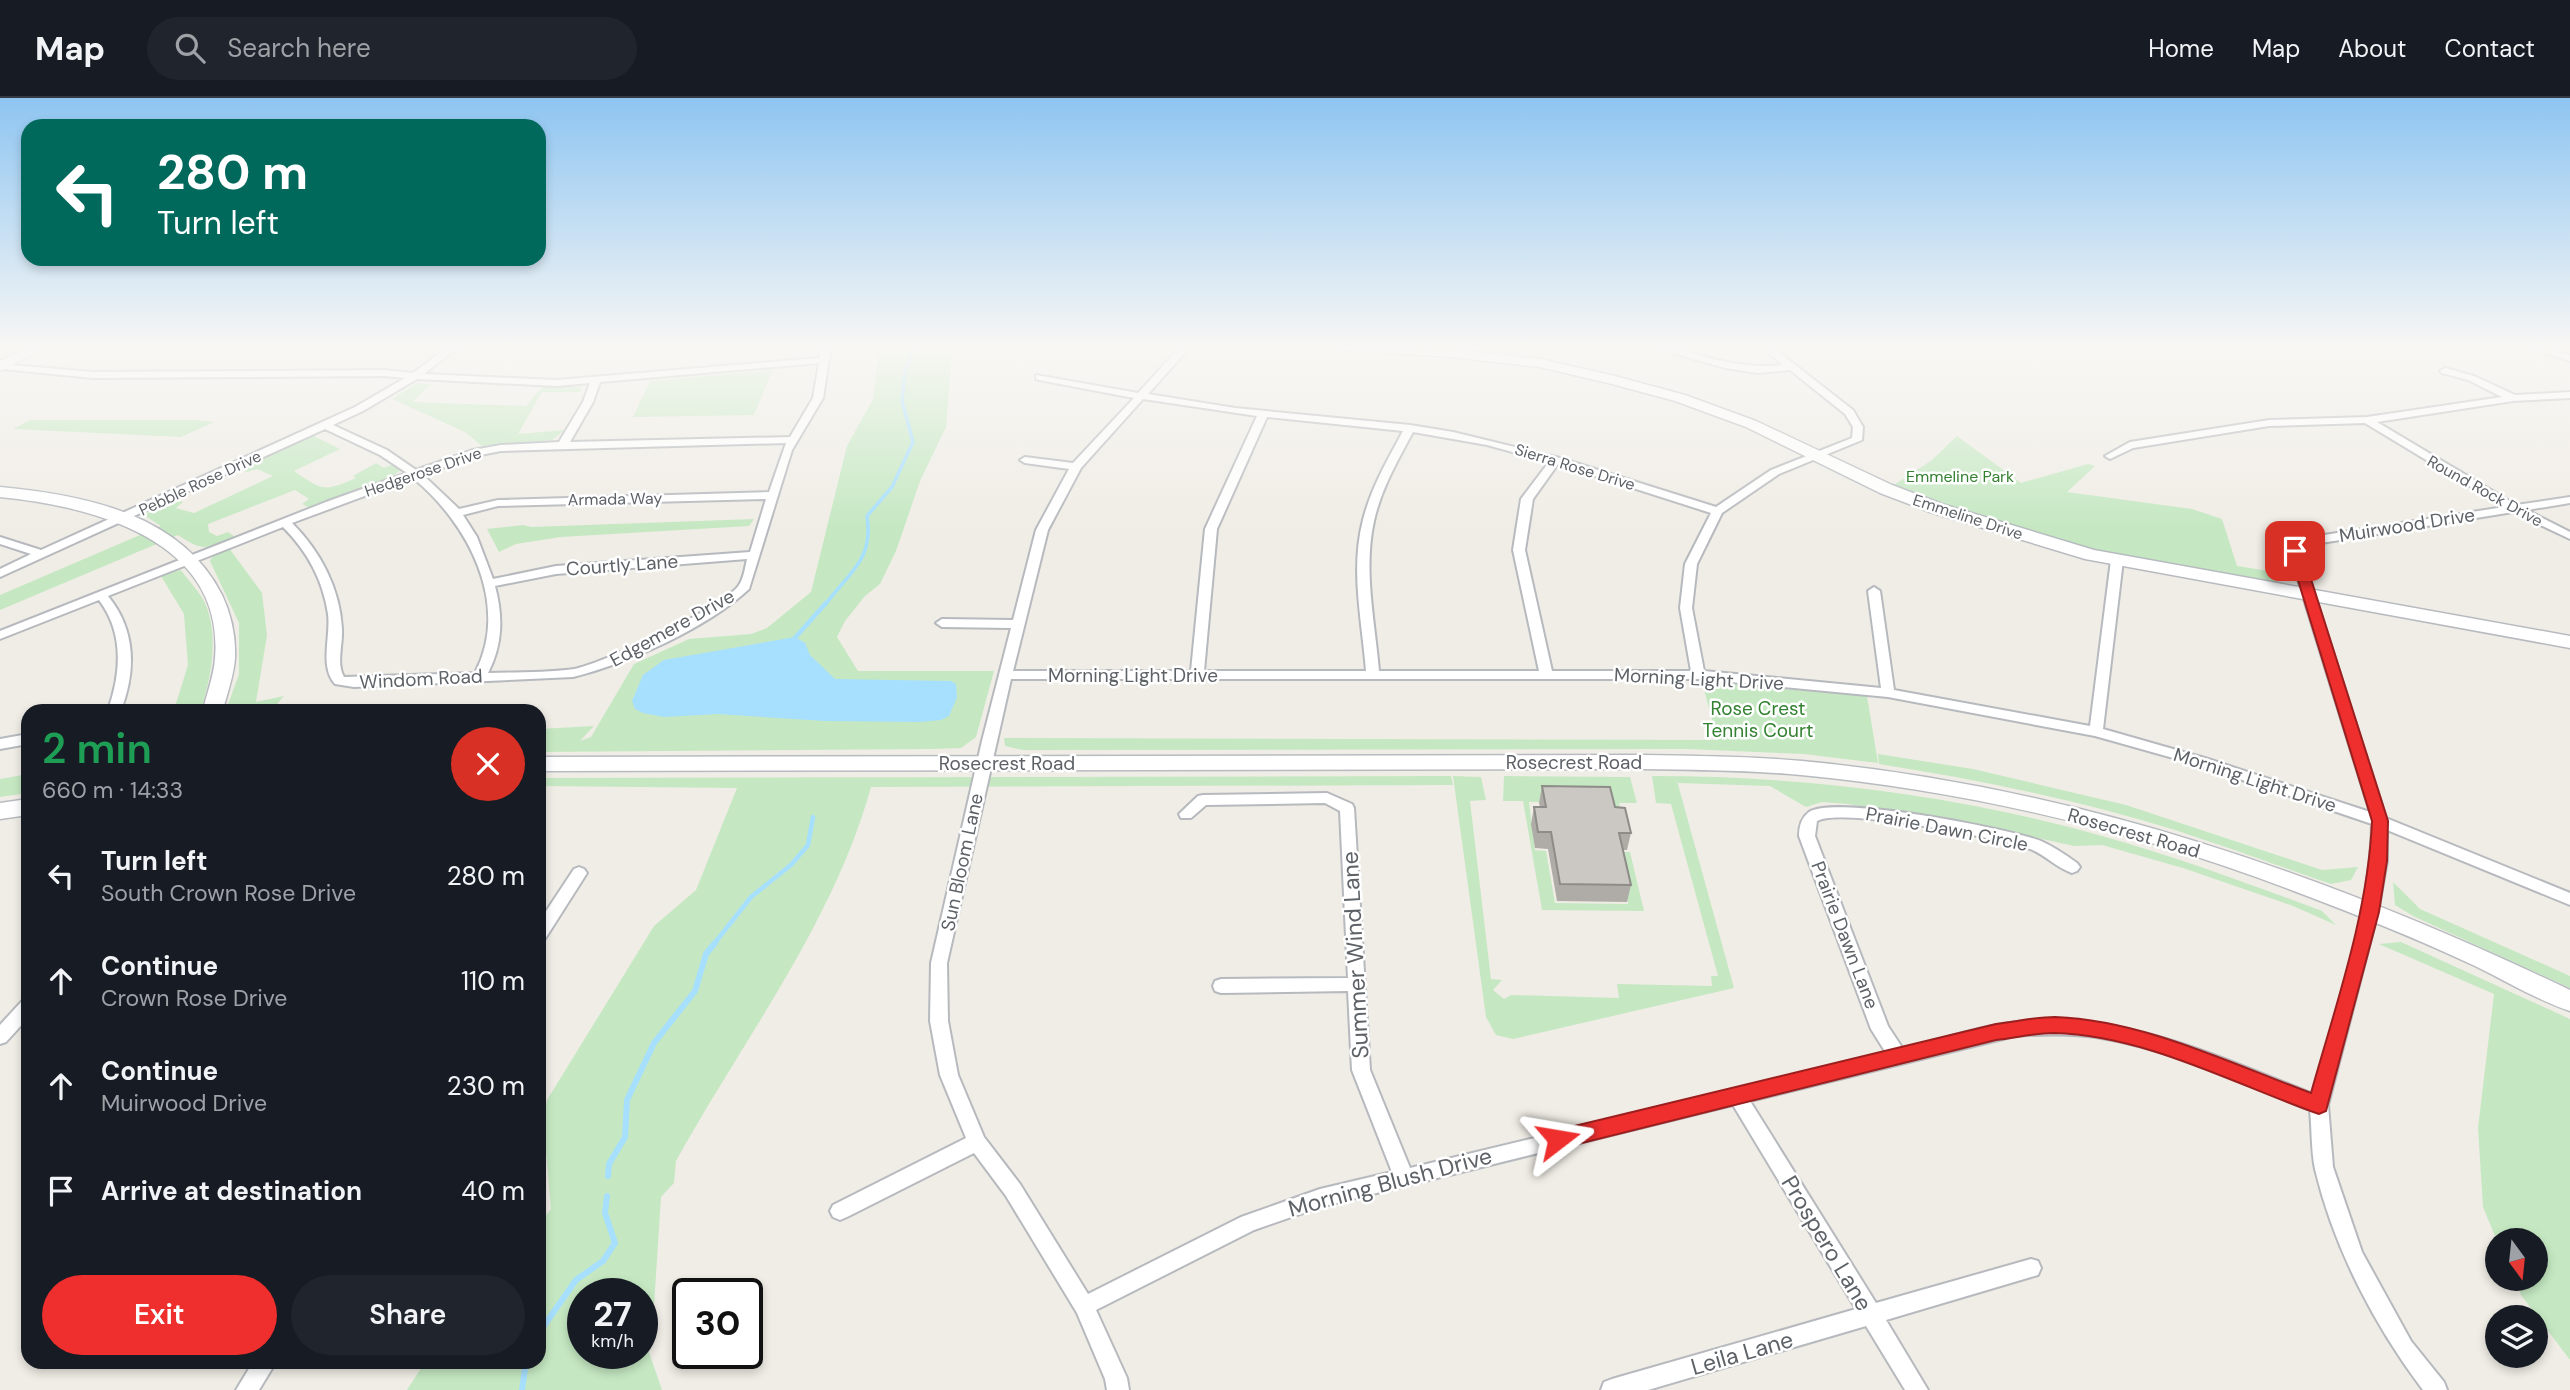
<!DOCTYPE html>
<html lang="en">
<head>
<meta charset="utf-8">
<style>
	body { margin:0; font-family:"DM Sans",sans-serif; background:#20242c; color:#f1f3f6; height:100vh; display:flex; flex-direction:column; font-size:26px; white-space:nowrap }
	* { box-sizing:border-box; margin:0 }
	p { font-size:23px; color:#9ea1a6 }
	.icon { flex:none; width:38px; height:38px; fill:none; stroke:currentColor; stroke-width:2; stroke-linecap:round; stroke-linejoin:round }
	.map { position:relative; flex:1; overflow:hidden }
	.drawer { position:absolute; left:21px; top:606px; width:525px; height:665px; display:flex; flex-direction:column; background:#171b24; border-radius:21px; box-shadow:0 4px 10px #0003 }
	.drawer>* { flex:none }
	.banner { position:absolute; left:21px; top:21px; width:525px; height:147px; border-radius:21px; box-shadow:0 4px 10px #0003; background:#00695c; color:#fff; overflow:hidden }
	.needle { width:46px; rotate:165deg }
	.buttons { position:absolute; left:2485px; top:1130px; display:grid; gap:14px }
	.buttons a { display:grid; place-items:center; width:63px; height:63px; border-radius:50%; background:#171b24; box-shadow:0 4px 10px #0003; font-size:35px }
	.speed { position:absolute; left:567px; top:1180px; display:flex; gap:14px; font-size:35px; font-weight:700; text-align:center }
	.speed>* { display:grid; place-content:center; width:91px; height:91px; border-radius:50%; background:#171b24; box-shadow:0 4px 10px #0003; line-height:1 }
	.speed small { font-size:18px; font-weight:400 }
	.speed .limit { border:4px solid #111; border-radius:10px; background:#fff; color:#111 }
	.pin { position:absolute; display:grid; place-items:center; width:60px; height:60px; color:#fff; margin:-30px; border-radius:14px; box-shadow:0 4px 10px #0006 }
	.me { position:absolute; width:77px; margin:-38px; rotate:76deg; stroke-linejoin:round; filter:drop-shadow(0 0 5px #0008) }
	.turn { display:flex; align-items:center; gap:24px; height:147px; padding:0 21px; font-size:32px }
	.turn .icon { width:91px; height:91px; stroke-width:2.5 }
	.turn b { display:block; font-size:49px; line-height:60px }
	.round { display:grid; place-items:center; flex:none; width:74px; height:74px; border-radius:37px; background:#20242c }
	.head { display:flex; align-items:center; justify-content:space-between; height:119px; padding:0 21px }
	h1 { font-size:42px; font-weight:600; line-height:52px; color:#1e9e55 }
	.primary-button { display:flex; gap:14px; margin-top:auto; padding:14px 21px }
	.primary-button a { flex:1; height:80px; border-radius:42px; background:#ee2f2e; color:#fff; font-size:28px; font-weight:600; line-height:80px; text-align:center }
	.primary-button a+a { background:#20242c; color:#f1f3f6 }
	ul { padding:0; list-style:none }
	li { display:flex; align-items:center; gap:21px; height:105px; padding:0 21px }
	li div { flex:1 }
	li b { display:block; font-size:26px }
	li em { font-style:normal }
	header { display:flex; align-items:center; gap:42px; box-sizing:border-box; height:98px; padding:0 35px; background:#171b24; border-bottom:2px solid #363941 }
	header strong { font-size:33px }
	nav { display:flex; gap:38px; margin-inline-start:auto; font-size:24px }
	.search { width:490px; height:63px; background:#20242c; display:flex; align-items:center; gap:18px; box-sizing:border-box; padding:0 24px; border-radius:38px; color:#9ea1a6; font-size:26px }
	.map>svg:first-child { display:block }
	.green { fill:#c5e8c2 }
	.water { fill:#a7dfff }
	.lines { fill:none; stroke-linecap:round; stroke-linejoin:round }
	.stream-far2 { stroke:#a7dfff; stroke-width:3.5 }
	.stream-far1 { stroke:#a7dfff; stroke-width:4.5 }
	.stream { stroke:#a7dfff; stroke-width:6 }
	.street-casing { stroke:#b6b9bd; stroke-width:4 }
	.secondary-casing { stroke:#b7bbc0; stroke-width:3 }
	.street { fill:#fff; fill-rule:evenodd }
	.secondary { fill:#fff; fill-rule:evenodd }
	.wall { fill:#afaca8 }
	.building { fill:#cbc8c3; stroke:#8e8c88; stroke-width:2 }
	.route { fill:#ee2f2e; stroke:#9b1f1e; stroke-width:2 }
	.labels { text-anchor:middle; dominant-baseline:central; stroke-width:5; stroke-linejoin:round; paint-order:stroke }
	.far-street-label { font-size:16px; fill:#5d6267; stroke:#fff }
	.far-park-label { font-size:16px; fill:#348231; stroke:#fff }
	.street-label { font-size:19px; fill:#5d6267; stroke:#fff }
	.park-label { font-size:19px; fill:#348231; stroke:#fff }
	.near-street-label { font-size:23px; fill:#5d6267; stroke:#fff }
</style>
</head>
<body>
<header>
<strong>Map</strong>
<div class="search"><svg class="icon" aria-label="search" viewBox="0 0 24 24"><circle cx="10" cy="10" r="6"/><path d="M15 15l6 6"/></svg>Search here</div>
<nav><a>Home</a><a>Map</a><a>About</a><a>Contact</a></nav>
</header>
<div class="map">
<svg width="2570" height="1292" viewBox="0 0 2570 1292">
	<rect width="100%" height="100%" fill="#f0ede6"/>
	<!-- green -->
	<g class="green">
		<polygon points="879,248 955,248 952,254 946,329 920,383 896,453 880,486 865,498 845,523 837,539 858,573 994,573 976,639 961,650 934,651 539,654 539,631 594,628 580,643 591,639 634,566 689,541 751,536 767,530 811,494 847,348 873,301"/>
		<polygon points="773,272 754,317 633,319 650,283"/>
		<polygon points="417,285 433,287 426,290 413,304 526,308 542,289 582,289 580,294 542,294 518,336 565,332 552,342 482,348 465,334 392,301"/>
		<polygon points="30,322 195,322 214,324 181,339 13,331"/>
		<path d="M312,337L340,351L294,373C323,393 324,394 356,380L353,378L376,365L384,370L393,366L402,371L394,377L310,410L302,406L309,401L295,392L208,426L209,434L217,438L228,434L235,439C206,450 205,455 178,437L0,512V497L161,428L144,417L173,401L183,404L176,410L194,415L273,378L257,371L247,374L239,371Z"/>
		<polygon points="1957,338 2021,385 2088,366 2095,368 2067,394 2192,411 2222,421 2237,468 2281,475 2278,484 2102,453 2008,429 1894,387 1932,362"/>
		<polygon points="754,421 749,428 561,439 516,446 499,454 487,431 523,427 531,429"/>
		<polygon points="229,450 262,495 267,537 256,604 284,598 272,612 226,612 239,576 239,525 210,463 212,459"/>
		<path d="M181,472C188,482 198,492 204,503C220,536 211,580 201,612H174L188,567L184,516L161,478Z"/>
		<polygon points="1702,584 1867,598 1878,665 1804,656 1687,651 1023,652 1005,648 1004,640 1717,642 1718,644"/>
		<path d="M1878,656L1973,671L2126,707L2322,772L2358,769L2351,782L2331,786C2279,768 2227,749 2175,732C2079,702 1979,682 1879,666Z"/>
		<polygon points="28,676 28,695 0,699 0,681"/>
		<path d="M1451,678L1453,687L871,689C833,826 744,940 676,1063L674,1085L661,1099L654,1208L642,1213V1195H583V1255H642V1234L662,1292H407L425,1264H539V1126L551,1111L543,1019L547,1002L654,828L696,792L737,690L539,688V680Z"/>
		<path d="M1453,678L1481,679L1486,702L1470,703L1491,881L1502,882L1493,892L1504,901L1511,897L1619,900L1617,886L1712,888L1711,878H1718L1671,706L1656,705L1652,678C1792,678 1934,694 2069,729C2155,751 2239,782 2322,813L2336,827L2293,808L2183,770L2102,747L2074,748L1964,724L1848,706L1822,704L1806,709L1770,688L1678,685L1676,679L1734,890L1513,941L1496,937L1486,919Z"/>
		<polygon points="1504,678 1630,679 1637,705 1619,705 1623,725 1608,705 1529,704 1535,752 1546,753 1555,805 1628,806 1618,754 1630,754 1644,813 1542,812 1523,703 1503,703"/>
		<polygon points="2393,784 2420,811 2570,878 2570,890 2413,818 2395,807"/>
		<polygon points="2401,844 2570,921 2570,1262 2521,1197 2514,1181 2536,1181 2536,1143 2497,1143 2483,1109 2478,1030 2494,896 2379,846"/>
	</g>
	<!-- water -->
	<polygon class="water" points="795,539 805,545 810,557 835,581 951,583 956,586 957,599 949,618 941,622 919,624 825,623 718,616 664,619 643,615 635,611 632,603 643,577 664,562"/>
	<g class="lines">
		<!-- stream-far2 -->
		<path class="stream-far2" d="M825,507C848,475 874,463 867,418L892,389L913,344L902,303L905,272L916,248"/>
		<!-- stream-far1 -->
		<g class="stream-far1">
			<polyline points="793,542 826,505"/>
			<polyline points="714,846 751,799 791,767 808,747 813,719"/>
		</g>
		<!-- stream -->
		<g class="stream">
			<polyline points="608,1078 609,1066 625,1039 627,1002 654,945 695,893 706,856 715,845"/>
			<polyline points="539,1235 576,1182 603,1163 615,1145 605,1115 607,1098"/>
			<polyline points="522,1292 526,1264"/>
		</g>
		<defs>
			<g id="street">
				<path d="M449,248H460L424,276L557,282L819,260L821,248H831L823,300L792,352L749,491C707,530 629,565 573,579L354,589L335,586C319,568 331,538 328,516C323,482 307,453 283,429L108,498C136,532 136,573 121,612H108C121,575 124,535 99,502L0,541V533L326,404L407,375L380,357L325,331L0,479V471L31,456L0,446V439L41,452L355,309L405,280L384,278L93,280L2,271L0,266L93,274L384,272L413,275ZM819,265L813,300L790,339L570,344L593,304L600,284ZM417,281L557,288L590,285L583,304L559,344L501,347L473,352L416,372L387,352L333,327L363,313ZM786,345L769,394L498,402L459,411L423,377L475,358L501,353ZM413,380C468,425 511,506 475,575L344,579C336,565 343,547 342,531C340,491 321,454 292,425ZM766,401L750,454L556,468L493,481L477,439L463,417L498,408ZM747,461C745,469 744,480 739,487C725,509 602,566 574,571C546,575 516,574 488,575C503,546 503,518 495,488L556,476Z"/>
				<path d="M1181,248H1191L1148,296L1235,310L1410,327L1453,334L1560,360L1716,409L1771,372L1852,340L1853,329L1845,316L1790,272L1758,275L1725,270L1649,248C1676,248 1701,259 1727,264C1746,268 1763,269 1783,267L1760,248H1771L1853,312L1863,329L1862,342L1779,376L1722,415L1697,466L1692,510L1704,573L1881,590L1868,493L1874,489L1880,493L1894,592L2090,628L2111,462L2117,458L2123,462L2103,631L2208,661L2370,714L2289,453L2305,440L2504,409L2365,325L2269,328L2133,350L2110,361L2105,358L2130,344L2269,322L2367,319L2502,299L2468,282L2442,275L2440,273L2445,270L2474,278L2515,297L2570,294V300L2513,303L2377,324L2516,407L2570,399V405L2527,412L2570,434V441L2513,414L2309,447L2301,454L2386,720L2570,795V807L2387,732V763L2378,814L2328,1007L2333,1069L2362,1154L2411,1243L2444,1284L2447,1292H2423C2374,1227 2334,1150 2315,1071C2311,1052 2312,1031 2310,1012C2240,983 2171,951 2096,939C2069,935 2042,936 2015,938L1750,1003L1876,1205L2031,1161L2038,1163L2041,1170L2038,1177L2031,1179L1886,1222L1928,1292H1905L1866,1228L1648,1292H1601L1604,1284L1612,1281L1856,1211L1733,1007L1320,1109L1254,1132L1096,1212L1127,1280L1129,1292H1107L1105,1281L1077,1215L1006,1098L974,1055L847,1119L840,1122L833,1119L830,1113L833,1107L966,1040L940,977L930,923L931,865L982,643L1011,530L942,529L936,525L942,521L1013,522L1036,432L1069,371L1025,365L1020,362L1025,359L1073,365L1134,300L1039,282L1036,281V277L1138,295ZM1143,301L1257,318L1205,431L1191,573H1013L1048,432L1081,370ZM1267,319L1403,333C1388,361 1371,390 1363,422C1350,471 1362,523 1366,573H1204L1217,431ZM1413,334L1487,347L1549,364L1521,401L1513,452L1539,573H1379C1375,524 1363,472 1374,423C1381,391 1398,362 1413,334ZM1558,366L1711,415L1685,466L1680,510L1691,573H1552L1525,452L1533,401ZM1011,581H1698L1888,599L2095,638L2198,667L2372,726C2370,818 2337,908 2313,996C2219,959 2120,912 2017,924C1980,928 1939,942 1903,951L1888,928L1815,738L1817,723C1840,709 2000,740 2030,751C2045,757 2057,770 2072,775L2077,773L2080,769L2077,765C2066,757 2054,749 2041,743C2007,730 1836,697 1809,714C1801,720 1799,729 1799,738L1871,931L1886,955L1410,1070L1370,972L1354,710L1352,706L1327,695L1203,697L1198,698L1179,716L1181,720H1191L1206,707L1325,705L1340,713L1348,880L1221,881L1215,883L1213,888L1215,893L1221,895L1348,893L1352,972L1392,1074L1320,1091L1241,1119L1088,1196L1020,1086L984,1039L958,977L948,923L947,865Z"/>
				<polygon points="2521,248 2537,248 2570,257 2570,263"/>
				<polygon points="28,636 28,646 0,651 0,641"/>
				<polygon points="579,769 584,771 587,775 545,841 539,843 539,824 574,771"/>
				<polygon points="28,901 28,920 6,944 0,946 0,927 22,903"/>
				<polygon points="253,1264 276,1264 259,1292 236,1292"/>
			</g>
			<g id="secondary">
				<polygon points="31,248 49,248 0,273 0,263"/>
				<polygon points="1333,248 1451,251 1540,261 1615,278 1685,297 1756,323 1892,387 1942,406 2094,452 2570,538 2570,550 2085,461 1930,414 1880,395 1746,329 1675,303 1612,286 1540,269 1451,259 1340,252"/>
				<path d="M0,389C83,397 181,415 222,497C231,516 236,539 235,560C234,577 227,596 223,612H203C207,595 214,577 215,560C225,441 91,408 0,399Z"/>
				<path d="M1643,657C1696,658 1749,658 1802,663C2071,688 2327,776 2570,892V913C2537,902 2506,883 2475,868C2416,840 2355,816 2294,793C2137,733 1969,693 1801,677C1749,672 1696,672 1643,671L539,673V659Z"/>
				<polygon points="28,701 28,717 0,721 0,705"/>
			</g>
		</defs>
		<!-- street casing -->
		<use href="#street" class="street-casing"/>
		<!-- secondary casing -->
		<use href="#secondary" class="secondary-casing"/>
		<!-- street -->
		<use href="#street" class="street"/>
		<!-- secondary -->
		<use href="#secondary" class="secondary"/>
	</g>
	<!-- wall -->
	<polygon class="wall" points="1542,688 1615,709 1631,735 1627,752 1623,752 1631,787 1627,804 1557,803 1548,751 1535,750 1531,726 1534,709 1540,709 1539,705"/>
	<!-- building -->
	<polygon class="building" points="1542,688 1610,689 1615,709 1625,710 1631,735 1619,735 1631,787 1560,786 1551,734 1538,734 1534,709 1546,709"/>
	<!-- sky -->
	<linearGradient id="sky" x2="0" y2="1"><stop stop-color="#8ec5f1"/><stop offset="0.58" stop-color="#f8f7f4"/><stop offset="1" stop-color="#f8f7f4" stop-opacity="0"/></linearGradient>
	<rect width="2570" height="429" fill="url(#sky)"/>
	<!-- route -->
	<path class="route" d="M2295,449L2302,453L2388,723L2387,763L2379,814L2326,1013L2319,1016C2234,986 2144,937 2054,935C2035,935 2015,940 1996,942L1558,1051L1550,1048L1547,1041L1550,1035L1558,1032L1996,926C2015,924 2035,919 2055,919C2142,922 2230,965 2311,995C2336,906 2368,816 2372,723L2289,453Z"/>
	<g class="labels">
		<!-- far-street labels -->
		<g class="far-street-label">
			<text transform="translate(1575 369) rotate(17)">Sierra Rose Drive</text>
			<text transform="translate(423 374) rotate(-19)">Hedgerose Drive</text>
			<text transform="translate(200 385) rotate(-25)">Pebble Rose Drive</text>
			<text transform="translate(2485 393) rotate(29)">Round Rock Drive</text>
			<text transform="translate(615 401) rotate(-1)">Armada Way</text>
			<text transform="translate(1968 419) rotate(18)">Emmeline Drive</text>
		</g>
		<!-- far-park labels -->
		<g class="far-park-label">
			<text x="1960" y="378">Emmeline Park</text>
		</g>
		<!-- street labels -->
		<g class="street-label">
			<text transform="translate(2407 427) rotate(-9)">Muirwood Drive</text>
			<text transform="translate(622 467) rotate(-4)">Courtly Lane</text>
			<text transform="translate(672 530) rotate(-29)">Edgemere Drive</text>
			<text x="1133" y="577">Morning Light Drive</text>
			<text transform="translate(421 581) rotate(-3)">Windom Road</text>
			<text transform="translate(1699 581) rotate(3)">Morning Light Drive</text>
			<text x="1574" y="664">Rosecrest Road</text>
			<text x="1007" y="665">Rosecrest Road</text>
			<text transform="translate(2255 682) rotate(18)">Morning Light Drive</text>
			<text transform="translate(1947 731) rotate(11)">Prairie Dawn Circle</text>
			<text transform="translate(2134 735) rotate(16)">Rosecrest Road</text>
			<text transform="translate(962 764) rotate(-78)">Sun Bloom Lane</text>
			<text transform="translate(1845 837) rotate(69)">Prairie Dawn Lane</text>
		</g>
		<!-- park labels -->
		<g class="park-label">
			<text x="1758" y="610">Rose Crest<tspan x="1758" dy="22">Tennis Court</tspan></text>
		</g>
		<!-- near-street labels -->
		<g class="near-street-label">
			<text transform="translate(1355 857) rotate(-93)">Summer Wind Lane</text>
			<text transform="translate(1390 1084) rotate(-15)">Morning Blush Drive</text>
			<text transform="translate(1827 1145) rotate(59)">Prospero Lane</text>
			<text transform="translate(1742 1255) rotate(-16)">Leila Lane</text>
		</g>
	</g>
</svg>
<div class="buttons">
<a><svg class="needle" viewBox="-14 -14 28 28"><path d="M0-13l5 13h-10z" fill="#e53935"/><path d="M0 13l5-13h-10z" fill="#9ea1a6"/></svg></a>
<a><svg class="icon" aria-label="layers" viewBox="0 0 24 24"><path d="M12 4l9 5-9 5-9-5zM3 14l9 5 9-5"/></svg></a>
</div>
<div class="speed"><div>27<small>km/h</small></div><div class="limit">30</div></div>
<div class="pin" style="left:2295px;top:453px;background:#d93025"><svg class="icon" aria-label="arrive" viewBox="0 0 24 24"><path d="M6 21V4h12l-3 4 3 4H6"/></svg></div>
<svg class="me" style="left:1558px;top:1041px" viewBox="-20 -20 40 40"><path d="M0-17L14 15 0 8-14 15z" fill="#ee2f2e" stroke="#fff" stroke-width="4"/></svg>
<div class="banner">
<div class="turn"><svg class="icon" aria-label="left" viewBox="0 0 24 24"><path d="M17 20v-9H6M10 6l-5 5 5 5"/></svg><div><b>280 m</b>Turn left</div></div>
</div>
<section class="drawer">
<div class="head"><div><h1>2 min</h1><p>660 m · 14:33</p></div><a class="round" style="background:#d93025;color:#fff"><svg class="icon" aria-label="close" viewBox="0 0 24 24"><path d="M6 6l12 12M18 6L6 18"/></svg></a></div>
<ul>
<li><svg class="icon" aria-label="left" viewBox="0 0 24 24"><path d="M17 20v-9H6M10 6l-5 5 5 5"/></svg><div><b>Turn left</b><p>South Crown Rose Drive</p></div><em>280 m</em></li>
<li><svg class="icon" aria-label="ahead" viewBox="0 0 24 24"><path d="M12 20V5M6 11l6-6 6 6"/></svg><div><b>Continue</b><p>Crown Rose Drive</p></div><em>110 m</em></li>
<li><svg class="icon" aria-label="ahead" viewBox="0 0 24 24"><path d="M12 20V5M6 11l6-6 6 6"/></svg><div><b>Continue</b><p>Muirwood Drive</p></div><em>230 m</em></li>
<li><svg class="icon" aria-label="arrive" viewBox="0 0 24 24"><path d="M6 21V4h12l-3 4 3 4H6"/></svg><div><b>Arrive at destination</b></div><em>40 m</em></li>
</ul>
<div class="primary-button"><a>Exit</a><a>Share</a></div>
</section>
</div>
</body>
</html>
